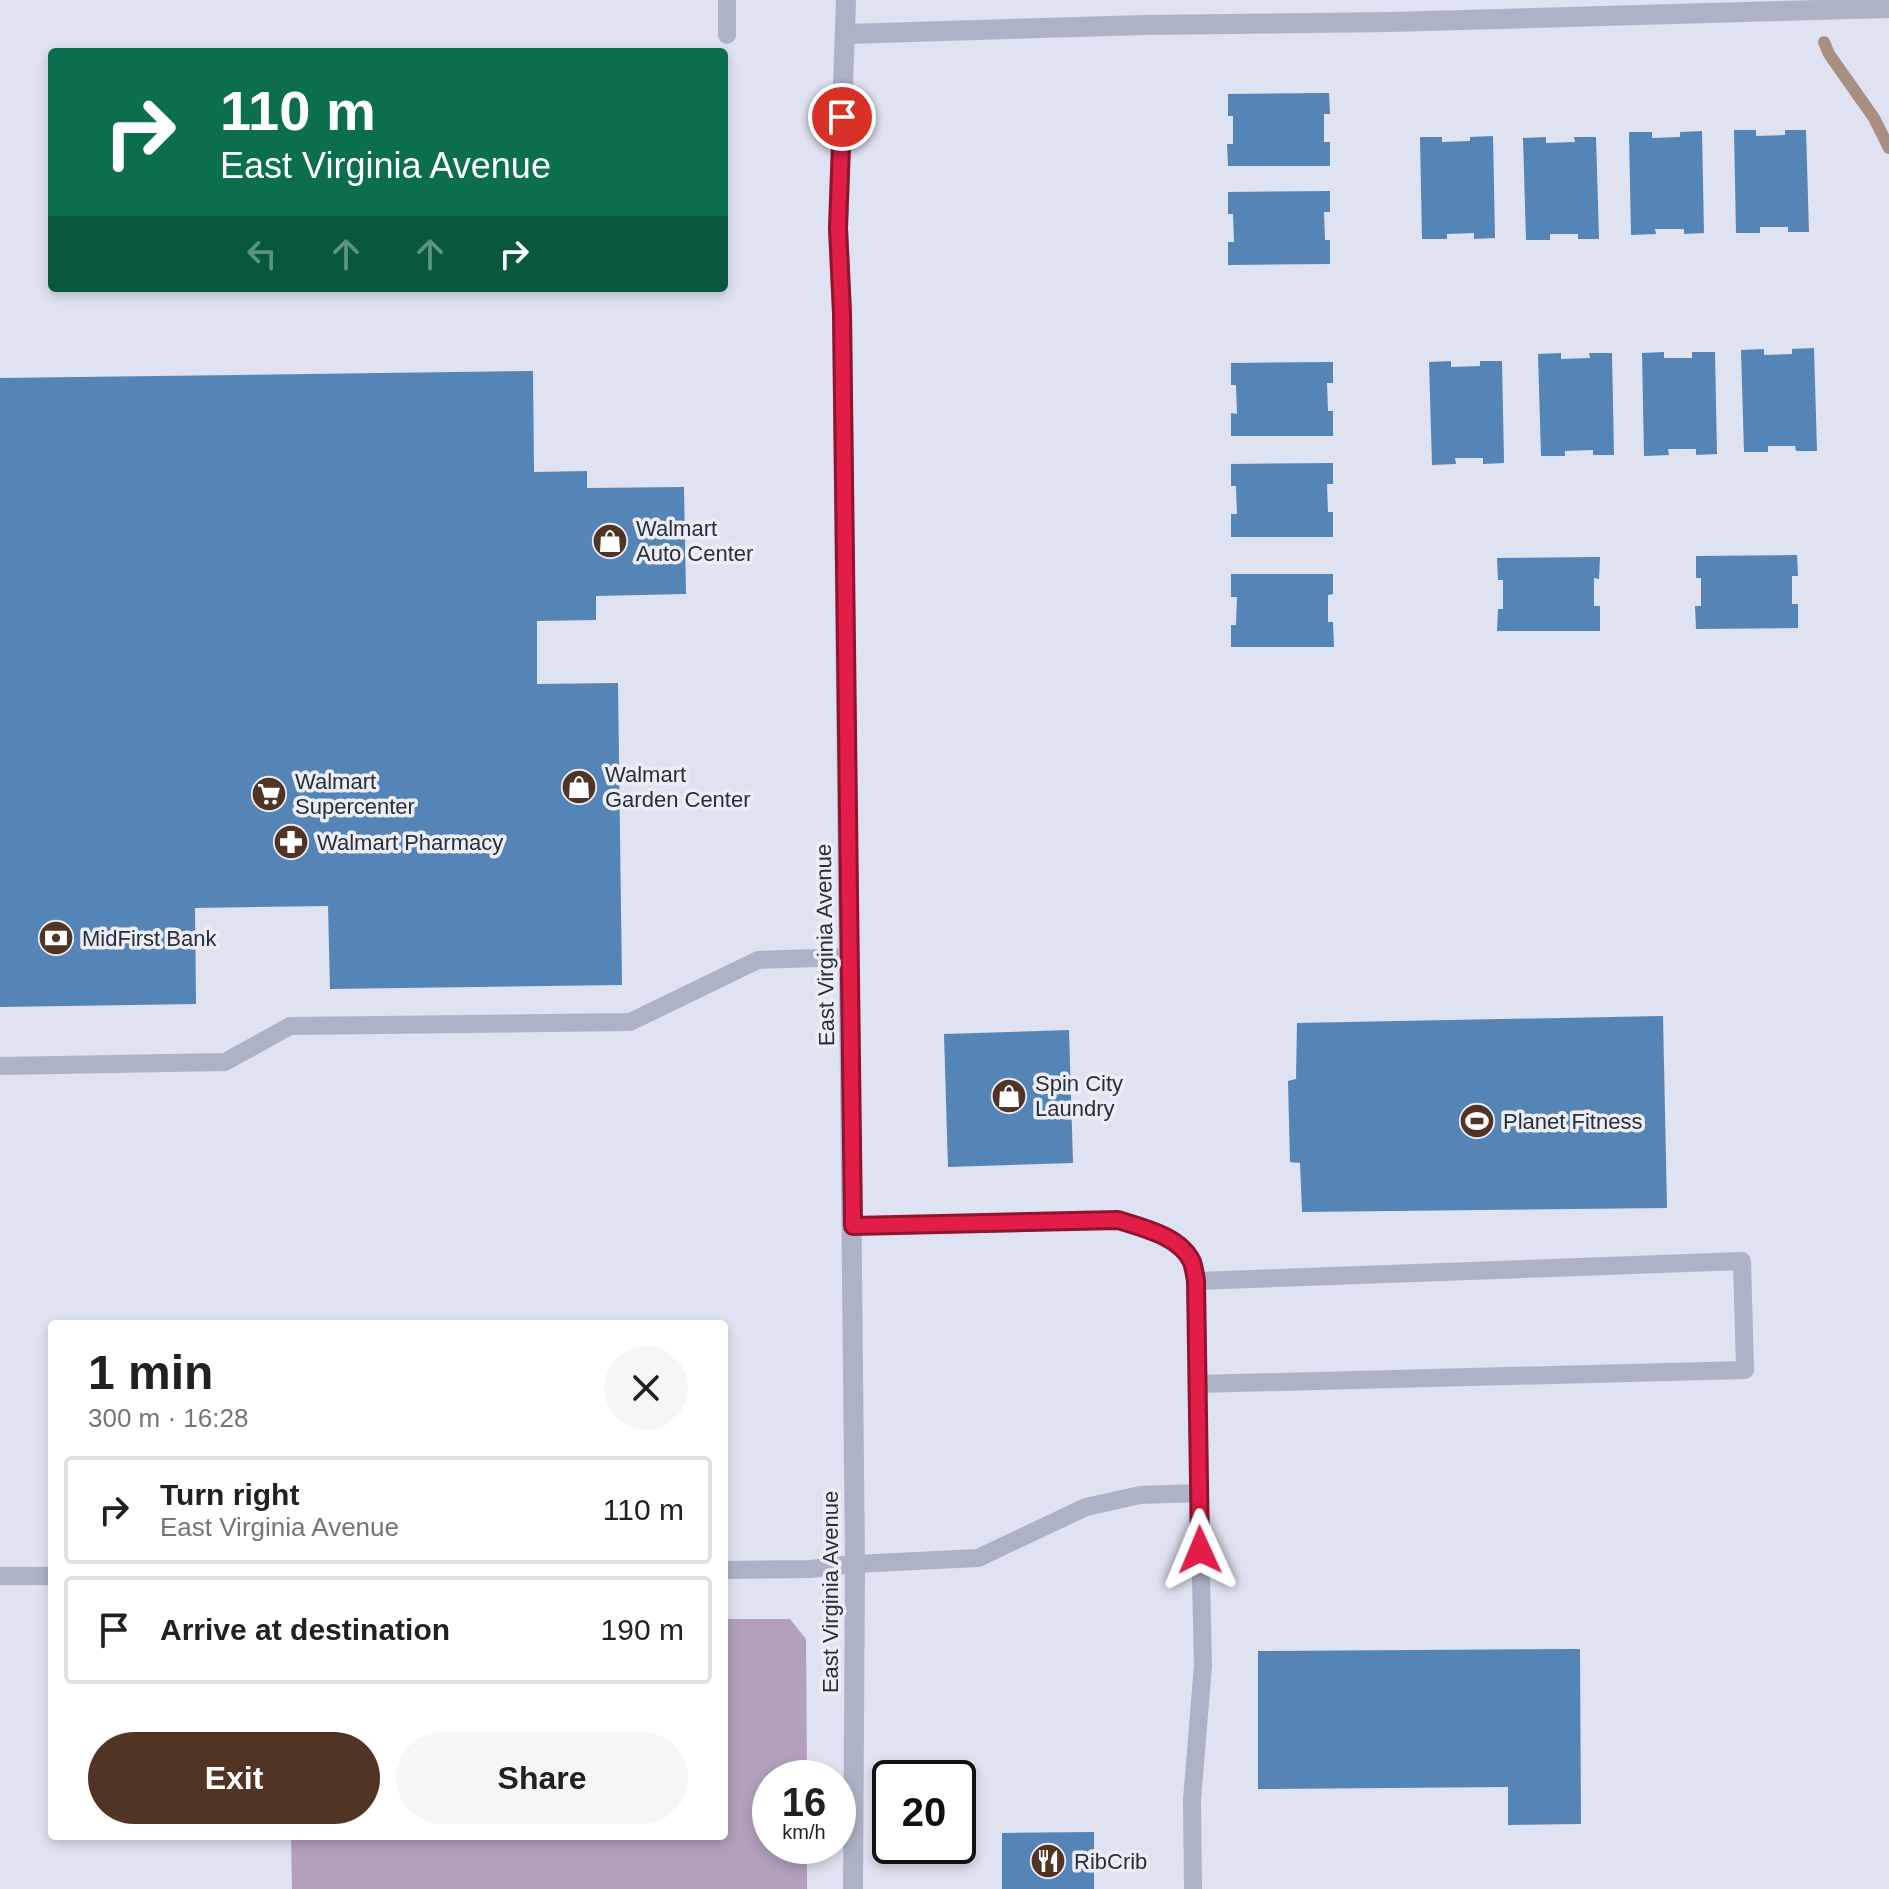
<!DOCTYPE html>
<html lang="en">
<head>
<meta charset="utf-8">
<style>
	body { margin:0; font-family:Arial,sans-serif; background:#f6f6f6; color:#202124; height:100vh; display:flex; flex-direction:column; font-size:30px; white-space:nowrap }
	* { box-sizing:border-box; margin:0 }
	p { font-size:26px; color:#757577 }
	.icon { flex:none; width:44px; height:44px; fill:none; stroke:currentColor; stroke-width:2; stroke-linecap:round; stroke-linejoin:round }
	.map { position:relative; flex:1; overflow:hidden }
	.details { position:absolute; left:48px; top:1320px; width:680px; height:520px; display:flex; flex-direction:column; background:#fff; border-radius:8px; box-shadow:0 4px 12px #0003 }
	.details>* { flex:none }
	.top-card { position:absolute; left:48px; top:48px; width:680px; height:244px; border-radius:8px; box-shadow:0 4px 12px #0003; background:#0b6e4f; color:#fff; overflow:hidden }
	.speed { position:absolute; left:752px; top:1760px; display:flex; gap:16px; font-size:40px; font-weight:700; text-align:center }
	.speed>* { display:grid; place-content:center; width:104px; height:104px; border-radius:50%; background:#fff; box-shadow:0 4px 12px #0003; line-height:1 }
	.speed small { font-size:20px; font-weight:400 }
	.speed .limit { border:4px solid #111; border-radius:12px; background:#fff; color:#111 }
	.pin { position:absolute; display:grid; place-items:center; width:68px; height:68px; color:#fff; margin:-34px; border:4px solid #fff; border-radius:50%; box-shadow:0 2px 8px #0007 }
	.me { position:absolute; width:88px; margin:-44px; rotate:359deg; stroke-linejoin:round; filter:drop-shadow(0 0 6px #0008) }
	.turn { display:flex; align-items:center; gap:28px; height:168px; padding:0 40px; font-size:36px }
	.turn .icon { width:104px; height:104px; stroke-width:2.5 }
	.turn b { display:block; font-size:56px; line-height:68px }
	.lanes { display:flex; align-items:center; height:76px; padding:0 40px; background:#0003; justify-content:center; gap:40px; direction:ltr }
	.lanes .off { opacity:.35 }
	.round { display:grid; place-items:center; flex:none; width:84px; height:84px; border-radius:42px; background:#f6f6f6 }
	.summary { display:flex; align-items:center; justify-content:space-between; height:136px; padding:0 40px }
	h1 { font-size:48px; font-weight:600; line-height:60px }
	.button { display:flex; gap:16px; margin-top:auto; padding:16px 40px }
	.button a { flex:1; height:92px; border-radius:48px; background:#523424; color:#fff; font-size:32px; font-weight:600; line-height:92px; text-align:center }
	.button a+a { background:#f6f6f6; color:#202124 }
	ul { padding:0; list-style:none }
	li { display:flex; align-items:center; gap:24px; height:108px; margin:0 16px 12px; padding:0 24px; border:4px solid #e0e0e0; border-radius:8px }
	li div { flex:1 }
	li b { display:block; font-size:30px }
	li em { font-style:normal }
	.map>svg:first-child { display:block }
	.green { fill:#b2a0bd }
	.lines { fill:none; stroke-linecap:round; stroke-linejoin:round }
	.stream { stroke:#a98e81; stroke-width:12 }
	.building { fill:#5584b7 }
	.service { stroke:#acb3c6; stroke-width:18 }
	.minor { stroke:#acb3c6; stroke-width:20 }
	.tertiary { stroke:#acb3c6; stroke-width:20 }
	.route-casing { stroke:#92132f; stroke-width:20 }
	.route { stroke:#e11d48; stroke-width:14 }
	.labels { text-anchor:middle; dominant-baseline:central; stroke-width:7; stroke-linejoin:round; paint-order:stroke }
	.poi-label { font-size:22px; fill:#2a2f35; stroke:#ebedf8; text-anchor:start }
	.street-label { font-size:22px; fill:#2a2f35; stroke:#ebedf8 }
</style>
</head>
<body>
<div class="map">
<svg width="1889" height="1889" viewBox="0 0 1889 1889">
	<rect width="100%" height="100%" fill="#dfe2f0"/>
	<!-- green -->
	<polygon class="green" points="724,1619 790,1619 806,1639 807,1778 770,1778 770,1846 807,1846 807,1889 292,1889 291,1836 724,1836"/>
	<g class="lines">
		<!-- stream -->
		<polyline class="stream" points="1824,42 1829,54 1874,118 1889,148"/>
	</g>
	<!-- building -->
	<g class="building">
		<polygon points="1329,93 1330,114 1324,114 1324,142 1330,142 1330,166 1228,166 1227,144 1233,144 1233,116 1228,116 1228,94"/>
		<polygon points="1734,130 1756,130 1756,136 1785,135 1785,130 1806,130 1809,232 1788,232 1788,227 1760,227 1760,233 1736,233"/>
		<polygon points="1702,131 1704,233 1684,234 1684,229 1655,229 1656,234 1631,235 1629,132 1652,132 1652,138 1680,137 1680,132"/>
		<polygon points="1493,136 1495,238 1474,239 1474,233 1447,234 1447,239 1422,239 1420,137 1442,137 1442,142 1470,141 1470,137"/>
		<polygon points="1546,137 1546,143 1575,142 1574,137 1596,137 1599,239 1578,239 1578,234 1550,234 1550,240 1526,240 1523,138"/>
		<polygon points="1330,191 1330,212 1324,212 1325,240 1330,240 1330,264 1228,265 1228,242 1234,242 1233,214 1228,214 1228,192"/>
		<polygon points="1814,348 1817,451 1796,451 1795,446 1768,446 1768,452 1744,452 1741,350 1764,349 1764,355 1792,354 1792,349"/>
		<polygon points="1664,352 1664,358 1692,358 1692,352 1715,352 1717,454 1696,455 1696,449 1668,449 1669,455 1644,456 1642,353"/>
		<polygon points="1561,353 1561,359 1590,358 1589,353 1612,353 1614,455 1593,455 1593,450 1565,451 1565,456 1541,456 1538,354"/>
		<polygon points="1451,361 1451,367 1480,366 1480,361 1502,361 1504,463 1483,464 1483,458 1455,458 1456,464 1432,465 1429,362"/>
		<polygon points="1333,362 1333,383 1327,383 1328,411 1333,411 1333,436 1231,436 1231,413 1237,414 1236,385 1231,385 1231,363"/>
		<polygon points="533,371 534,472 587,471 587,488 684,487 686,594 596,596 596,620 537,621 537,684 618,683 622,985 330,989 328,906 195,908 196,1004 0,1007 0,378"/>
		<polygon points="1333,463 1333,484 1327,484 1328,512 1333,512 1333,537 1231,537 1231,514 1237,514 1236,486 1231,486 1231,464"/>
		<polygon points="1797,555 1798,576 1792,576 1792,604 1798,604 1798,628 1696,629 1695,606 1701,606 1701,578 1696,578 1696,556"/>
		<polygon points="1600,557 1599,579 1594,578 1594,606 1600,606 1600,631 1497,631 1498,609 1503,609 1503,580 1498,580 1497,558"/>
		<polygon points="1231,574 1333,574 1333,594 1328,595 1328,622 1333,622 1334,647 1231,647 1231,625 1236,625 1237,597 1231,597"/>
		<polygon points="1663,1016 1667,1208 1302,1212 1300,1163 1290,1162 1288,1081 1296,1079 1297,1023"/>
		<polygon points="1069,1030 1073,1163 948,1167 944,1034"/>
		<polygon points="1580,1649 1581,1824 1508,1825 1508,1787 1258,1789 1258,1651"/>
		<polygon points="1094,1832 1094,1889 1002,1889 1002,1833"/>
	</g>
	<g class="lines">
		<!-- service -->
		<g class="service">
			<polyline points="727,35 727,0"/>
			<polyline points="0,1066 225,1062 290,1026 630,1022 758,960 849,957"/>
			<path d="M853,1226L1118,1220C1143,1228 1181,1236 1192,1262C1194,1268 1195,1275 1196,1281L1199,1493"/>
			<polyline points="1196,1281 1742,1261 1745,1370 1198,1384"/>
			<polyline points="724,1570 810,1569 855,1564 978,1558 1086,1507 1140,1495 1199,1493 1203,1665 1192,1800 1193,1889"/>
			<polyline points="0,1576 52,1576"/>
		</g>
		<!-- minor -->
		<polyline class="minor" points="846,34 1144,25 1390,22 1889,8"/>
		<!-- tertiary -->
		<polyline class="tertiary" points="846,0 838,228 842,313 855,1564 853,1889"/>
	</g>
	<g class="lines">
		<defs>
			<path id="route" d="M842,117L838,228L842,313L853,1226L1118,1220C1143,1228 1180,1236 1192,1262C1194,1268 1195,1275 1196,1281L1200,1550"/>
		</defs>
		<!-- route casing -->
		<use href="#route" class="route-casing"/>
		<!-- route -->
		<use href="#route" class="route"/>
	</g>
	<!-- icons -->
	<defs>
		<symbol id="shop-disc" viewBox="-11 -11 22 22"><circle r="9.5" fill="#523424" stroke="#ebedf8"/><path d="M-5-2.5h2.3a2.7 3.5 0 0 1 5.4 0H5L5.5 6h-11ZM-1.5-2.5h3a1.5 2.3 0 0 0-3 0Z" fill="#fff"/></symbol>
		<symbol id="supermarket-disc" viewBox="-11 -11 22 22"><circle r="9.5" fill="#523424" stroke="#ebedf8"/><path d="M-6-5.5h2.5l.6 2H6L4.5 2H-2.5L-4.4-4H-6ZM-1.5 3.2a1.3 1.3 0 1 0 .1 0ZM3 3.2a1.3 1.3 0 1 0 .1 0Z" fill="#fff"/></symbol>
		<symbol id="pharmacy-disc" viewBox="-11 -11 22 22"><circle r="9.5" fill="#523424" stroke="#ebedf8"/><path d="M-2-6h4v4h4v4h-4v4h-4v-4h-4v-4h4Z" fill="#fff"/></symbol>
		<symbol id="bank-disc" viewBox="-11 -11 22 22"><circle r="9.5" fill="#523424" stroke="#ebedf8"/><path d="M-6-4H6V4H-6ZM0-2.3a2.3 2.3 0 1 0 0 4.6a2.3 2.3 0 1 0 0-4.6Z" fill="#fff"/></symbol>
		<symbol id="stadium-disc" viewBox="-11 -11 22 22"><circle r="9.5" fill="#523424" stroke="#ebedf8"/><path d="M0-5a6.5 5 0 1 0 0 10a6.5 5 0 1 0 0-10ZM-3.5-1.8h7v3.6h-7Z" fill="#fff"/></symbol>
		<symbol id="restaurant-disc" viewBox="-11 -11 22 22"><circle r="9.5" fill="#523424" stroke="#ebedf8"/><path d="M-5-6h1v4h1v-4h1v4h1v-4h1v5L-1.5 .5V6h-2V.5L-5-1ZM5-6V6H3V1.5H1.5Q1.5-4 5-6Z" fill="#fff"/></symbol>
	</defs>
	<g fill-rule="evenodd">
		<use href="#shop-disc" x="590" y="521" width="40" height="40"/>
		<use href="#shop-disc" x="559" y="767" width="40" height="40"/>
		<use href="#supermarket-disc" x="249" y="774" width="40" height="40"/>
		<use href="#pharmacy-disc" x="271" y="822" width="40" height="40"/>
		<use href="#bank-disc" x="36" y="918" width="40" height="40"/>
		<use href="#shop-disc" x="989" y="1076" width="40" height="40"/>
		<use href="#stadium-disc" x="1457" y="1101" width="40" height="40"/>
		<use href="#restaurant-disc" x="1028" y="1841" width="40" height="40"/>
	</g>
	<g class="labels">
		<!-- poi labels -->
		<g class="poi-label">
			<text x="636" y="528">Walmart<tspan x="636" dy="25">Auto Center</tspan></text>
			<text x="605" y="774">Walmart<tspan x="605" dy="25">Garden Center</tspan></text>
			<text x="295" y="781">Walmart<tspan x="295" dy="25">Supercenter</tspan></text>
			<text x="317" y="842">Walmart Pharmacy</text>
			<text x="82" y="938">MidFirst Bank</text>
			<text x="1035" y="1083">Spin City<tspan x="1035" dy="25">Laundry</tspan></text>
			<text x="1503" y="1121">Planet Fitness</text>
			<text x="1074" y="1861">RibCrib</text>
		</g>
		<!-- street labels -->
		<g class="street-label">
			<text transform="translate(825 945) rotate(-91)">East Virginia Avenue</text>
			<text transform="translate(830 1592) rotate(-90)">East Virginia Avenue</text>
		</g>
	</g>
</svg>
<div class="speed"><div>16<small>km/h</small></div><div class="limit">20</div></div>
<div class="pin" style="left:842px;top:117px;background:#d93025"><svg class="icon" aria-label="arrive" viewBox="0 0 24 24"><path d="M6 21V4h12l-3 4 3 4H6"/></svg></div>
<svg class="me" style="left:1200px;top:1550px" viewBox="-20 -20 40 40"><path d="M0-17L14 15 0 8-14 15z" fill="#e11d48" stroke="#fff" stroke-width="4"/></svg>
<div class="top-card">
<div class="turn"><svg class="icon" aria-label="right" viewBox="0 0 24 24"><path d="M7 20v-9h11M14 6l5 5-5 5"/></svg><div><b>110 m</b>East Virginia Avenue</div></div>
<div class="lanes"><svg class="icon off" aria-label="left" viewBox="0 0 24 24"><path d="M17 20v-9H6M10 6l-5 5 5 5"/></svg><svg class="icon off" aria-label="ahead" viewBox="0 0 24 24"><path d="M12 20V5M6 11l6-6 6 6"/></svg><svg class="icon off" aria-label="ahead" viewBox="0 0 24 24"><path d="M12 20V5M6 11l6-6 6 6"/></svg><svg class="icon" aria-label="right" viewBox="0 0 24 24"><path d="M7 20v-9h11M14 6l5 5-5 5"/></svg></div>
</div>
<section class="details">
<div class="summary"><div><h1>1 min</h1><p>300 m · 16:28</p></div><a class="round"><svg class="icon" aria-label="close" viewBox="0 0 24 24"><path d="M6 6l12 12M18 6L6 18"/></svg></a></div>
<ul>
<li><svg class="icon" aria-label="right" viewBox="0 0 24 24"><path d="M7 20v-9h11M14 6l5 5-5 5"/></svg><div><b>Turn right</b><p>East Virginia Avenue</p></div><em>110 m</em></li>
<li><svg class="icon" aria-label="arrive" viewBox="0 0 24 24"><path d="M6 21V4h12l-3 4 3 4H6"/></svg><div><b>Arrive at destination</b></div><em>190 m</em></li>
</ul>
<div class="button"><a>Exit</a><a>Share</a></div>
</section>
</div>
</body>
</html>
